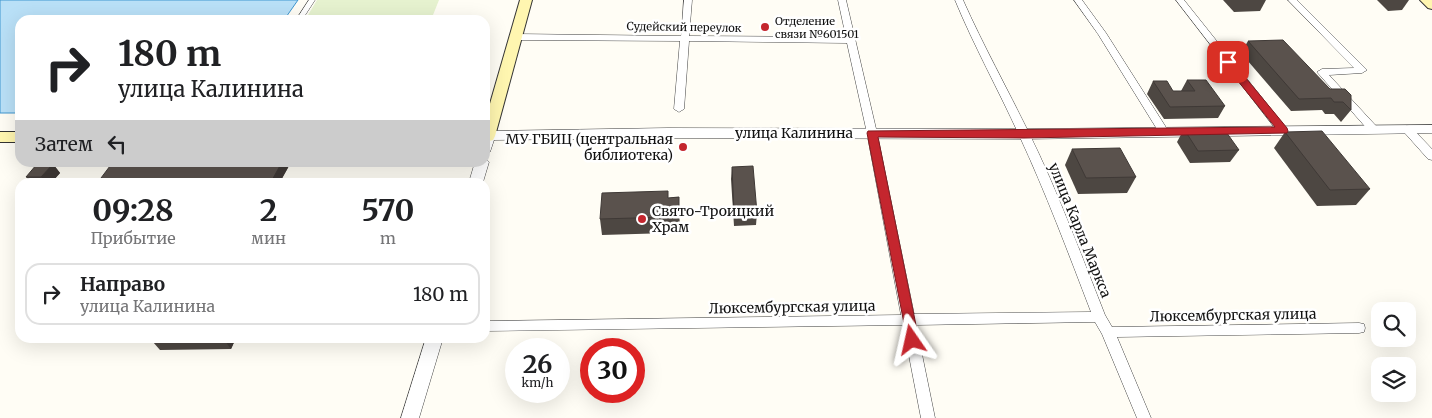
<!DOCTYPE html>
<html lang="ru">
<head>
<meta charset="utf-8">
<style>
	body { margin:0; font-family:Merriweather,serif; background:#f2f2f2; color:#202124; height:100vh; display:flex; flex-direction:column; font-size:19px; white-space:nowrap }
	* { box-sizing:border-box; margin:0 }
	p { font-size:16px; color:#757577 }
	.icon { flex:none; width:28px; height:28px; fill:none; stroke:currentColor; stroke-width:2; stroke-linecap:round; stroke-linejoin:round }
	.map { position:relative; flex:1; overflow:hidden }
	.drawer { position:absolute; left:15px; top:178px; width:475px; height:165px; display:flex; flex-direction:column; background:#fff; border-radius:15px; box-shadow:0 5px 20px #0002 }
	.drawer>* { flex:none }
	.banner { position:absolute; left:15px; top:15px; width:475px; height:152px; border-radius:15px; box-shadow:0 5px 20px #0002; background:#fff; color:#202124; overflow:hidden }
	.controls { position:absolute; left:1371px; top:302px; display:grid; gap:10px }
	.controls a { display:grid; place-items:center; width:45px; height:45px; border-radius:10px; background:#fff; box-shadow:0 5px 20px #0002; font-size:25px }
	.speed { position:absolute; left:505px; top:338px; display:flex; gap:10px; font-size:25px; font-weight:700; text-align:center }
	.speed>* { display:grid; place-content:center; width:65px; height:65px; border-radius:50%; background:#fff; box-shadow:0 5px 20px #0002; line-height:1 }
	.speed small { font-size:12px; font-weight:400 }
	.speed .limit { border:8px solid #d22; background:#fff; color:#111 }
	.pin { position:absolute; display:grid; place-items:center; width:42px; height:42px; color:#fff; margin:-21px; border-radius:10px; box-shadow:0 2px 8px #0006 }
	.me { position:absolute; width:55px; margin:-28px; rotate:349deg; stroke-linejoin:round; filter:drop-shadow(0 0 4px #0008) }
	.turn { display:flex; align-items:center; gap:18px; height:105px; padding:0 20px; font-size:22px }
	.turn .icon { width:65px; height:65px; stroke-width:2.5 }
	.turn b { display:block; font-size:35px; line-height:42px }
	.then { display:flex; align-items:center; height:48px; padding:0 20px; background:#0003; gap:10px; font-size:19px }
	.eta { display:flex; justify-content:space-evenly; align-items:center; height:85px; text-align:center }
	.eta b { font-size:30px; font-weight:700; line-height:35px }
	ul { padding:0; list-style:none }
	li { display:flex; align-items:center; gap:15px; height:62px; margin:0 10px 8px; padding:0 10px; border:2px solid #e0e0e0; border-radius:15px }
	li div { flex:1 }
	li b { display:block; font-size:19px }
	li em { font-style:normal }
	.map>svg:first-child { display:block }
	.pitch { fill:#e6f2cf }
	.water { fill:#b9e0f7; stroke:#3f96cf }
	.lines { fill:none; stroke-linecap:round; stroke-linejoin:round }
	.pedestrian-casing { stroke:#444; stroke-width:1 }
	.minor-casing { stroke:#444; stroke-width:1 }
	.tertiary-casing { stroke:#444; stroke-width:1 }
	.secondary-casing { stroke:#333; stroke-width:2 }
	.pedestrian { fill:#fff; fill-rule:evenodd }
	.minor { fill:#fff; fill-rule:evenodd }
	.tertiary { fill:#fff; fill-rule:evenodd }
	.secondary { fill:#fff6b0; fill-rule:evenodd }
	.wall { fill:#4d4742 }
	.shaded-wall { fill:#3f3936 }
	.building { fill:#5a524d; stroke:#3f3936 }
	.route { fill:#c4262e; stroke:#7f191e }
	.poi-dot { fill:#c4262e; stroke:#fff; stroke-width:2 }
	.labels { text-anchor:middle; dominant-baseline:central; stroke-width:5; stroke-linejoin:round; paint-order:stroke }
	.far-poi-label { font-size:11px; fill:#111; stroke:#fff; text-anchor:start }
	.far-street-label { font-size:11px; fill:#111; stroke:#fff }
	.street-label { font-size:14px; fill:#111; stroke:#fff }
	.poi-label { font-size:14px; fill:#111; stroke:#fff; text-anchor:end }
</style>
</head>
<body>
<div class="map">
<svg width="1432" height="418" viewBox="0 0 1432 418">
	<rect width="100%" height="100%" fill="#fffdf5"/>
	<!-- pitch -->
	<polygon class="pitch" points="317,0 439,0 431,20 305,20"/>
	<!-- water -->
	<polygon class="water" points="0,0 298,0 284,20 20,20 20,113 0,113"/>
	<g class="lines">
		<defs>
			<polygon id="pedestrian" points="309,0 315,0 302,20 296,20"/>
			<g id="minor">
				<path d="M684,0H692L689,36L846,37L838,0H846L877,133L914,314L1091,312C1068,252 1046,193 1019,135C998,89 974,46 955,0H963C983,45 1007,88 1029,133C1058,192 1081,254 1105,315L1112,327L1359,323L1364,324L1365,328L1364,332L1359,333L1117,337L1151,418H1137L1102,334L1095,322L916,325L935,418H921L903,325L485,331V321L901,315L867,133L847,43L689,41L684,109L679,112L674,109L680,41L516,40L512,37L516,34L681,36Z"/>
				<polygon points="1074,0 1082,0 1106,33 1169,132 1168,134 1160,134 1098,34"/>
				<polygon points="1176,0 1184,0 1287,129 1288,131 1287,133 1279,133"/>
				<polygon points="1288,0 1297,0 1367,70 1362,73 1329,75 1377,127 1378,129 1377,131 1369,131 1317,72 1322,69 1354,68"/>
				<polygon points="1407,126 1411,127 1432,149 1432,160 1428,159 1403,131 1402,129"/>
			</g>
			<g id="tertiary">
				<polygon points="1432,125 1432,133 1024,139 668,138 494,140 490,152 485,154 485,132 488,131 668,128 1024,129"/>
				<polygon points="485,158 489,162 483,182 469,182 475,162 485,162"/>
				<polygon points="426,338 443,338 419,418 401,418"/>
			</g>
			<g id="secondary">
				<polygon points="520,0 532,0 495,136 493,140 485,142 485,121"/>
				<polygon points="1420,0 1432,0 1432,9 1428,8"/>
				<rect x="0" y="132" width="20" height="10"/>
			</g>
		</defs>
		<!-- pedestrian casing -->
		<use href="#pedestrian" class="pedestrian-casing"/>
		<!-- minor casing -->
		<use href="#minor" class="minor-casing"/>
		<!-- tertiary casing -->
		<use href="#tertiary" class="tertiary-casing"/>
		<!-- secondary casing -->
		<use href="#secondary" class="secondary-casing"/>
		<!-- pedestrian -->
		<use href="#pedestrian" class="pedestrian"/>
		<!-- minor -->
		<use href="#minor" class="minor"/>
		<!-- tertiary -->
		<use href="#tertiary" class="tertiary"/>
		<!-- secondary -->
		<use href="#secondary" class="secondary"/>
	</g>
	<!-- wall -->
	<g class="wall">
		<polygon points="1223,0 1266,0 1260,11 1234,12"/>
		<polygon points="1377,0 1409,0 1402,10 1388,11"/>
		<polygon points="1248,41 1330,89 1345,89 1351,110 1341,122 1334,114 1325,114 1322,110 1291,111 1241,53"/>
		<polygon points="1187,80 1225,106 1218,118 1164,119 1147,94 1153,81 1173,91 1181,91"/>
		<polygon points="1184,129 1239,150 1230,162 1190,163 1177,142"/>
		<polygon points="1285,132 1370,189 1356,205 1317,206 1274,148"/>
		<polygon points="1072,149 1136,177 1127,193 1078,194 1065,165"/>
		<polygon points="53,164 60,173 52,182 31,182 26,177"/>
		<polygon points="290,164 280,182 98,182"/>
		<polygon points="732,167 757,213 756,225 734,226 731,179"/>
		<polygon points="668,191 668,198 679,197 679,213 680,225 669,225 669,233 602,235 600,219"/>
		<polygon points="236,338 231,349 160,350 153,342"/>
	</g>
	<!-- shaded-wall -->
	<g class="shaded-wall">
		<polygon points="282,162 289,162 290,164 280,182 271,182"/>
		<polygon points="53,164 60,173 52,182 46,182 41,177"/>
		<polygon points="226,338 236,338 231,349 225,341"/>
	</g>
	<!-- building -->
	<g class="building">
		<polygon points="1283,40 1330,89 1345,89 1351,95 1351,110 1343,102 1334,102 1331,98 1299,99 1248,41"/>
		<polygon points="1187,80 1206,80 1225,106 1170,107 1153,81 1167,81 1173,91 1195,91"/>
		<polygon points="1184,129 1224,129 1239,150 1198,151"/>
		<polygon points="1322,131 1370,189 1330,190 1285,132"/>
		<polygon points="1120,148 1136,177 1086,178 1072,149"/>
		<polygon points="113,162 282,162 271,182 242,182 244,179 124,181 123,182 98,182"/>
		<polygon points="37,164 53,164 41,177 26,177"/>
		<polygon points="753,166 757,213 734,213 732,167"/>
		<polygon points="668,191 668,198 679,197 679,209 668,209 668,217 600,219 602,193"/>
		<polygon points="155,338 226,338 225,341 153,342"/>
	</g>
	<!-- route -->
	<polygon class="route" points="1225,60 1231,60 1287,128 1288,131 1287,133 1024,138 878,137 919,340 917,344 912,346 908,344 867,133 868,131 1275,127 1225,65"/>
	<!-- markers -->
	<g class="poi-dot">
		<circle cx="765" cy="27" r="5"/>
		<circle cx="683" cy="147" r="5"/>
		<circle cx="642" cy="219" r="5"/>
	</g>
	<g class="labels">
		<!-- far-poi labels -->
		<g class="far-poi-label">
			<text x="775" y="21">Отделение<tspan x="775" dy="13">связи №601501</tspan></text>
		</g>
		<!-- far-street labels -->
		<g class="far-street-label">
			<text transform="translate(684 27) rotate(1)">Судейский переулок</text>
		</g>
		<!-- street labels -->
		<g class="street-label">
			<text x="794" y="133">улица Калинина</text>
			<text transform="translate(1080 230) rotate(68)">улица Карла Маркса</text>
			<text transform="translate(792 307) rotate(-1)">Люксембургская улица</text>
			<text transform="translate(1233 315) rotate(-1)">Люксембургская улица</text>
		</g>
		<!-- poi labels -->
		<g class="poi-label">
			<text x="673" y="139">МУ ГБИЦ (центральная<tspan x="673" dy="16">библиотека)</tspan></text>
			<text x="652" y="211" text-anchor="start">Свято-Троицкий<tspan x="652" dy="16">Храм</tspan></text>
		</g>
	</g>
</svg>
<div class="controls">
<a><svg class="icon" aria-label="search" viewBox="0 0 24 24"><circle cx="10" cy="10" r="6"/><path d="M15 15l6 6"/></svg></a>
<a><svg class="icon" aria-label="layers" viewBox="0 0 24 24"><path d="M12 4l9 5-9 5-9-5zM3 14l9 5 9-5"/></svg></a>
</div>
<div class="speed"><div>26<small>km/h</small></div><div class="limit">30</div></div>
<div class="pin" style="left:1228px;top:62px;background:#d93025"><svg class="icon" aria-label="arrive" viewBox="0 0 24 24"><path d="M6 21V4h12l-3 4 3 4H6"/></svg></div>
<svg class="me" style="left:912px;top:340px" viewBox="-20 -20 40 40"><path d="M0-17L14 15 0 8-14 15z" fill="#c4262e" stroke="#fff" stroke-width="4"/></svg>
<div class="banner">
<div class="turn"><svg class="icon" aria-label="right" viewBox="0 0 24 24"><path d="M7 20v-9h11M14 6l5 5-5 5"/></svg><div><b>180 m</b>улица Калинина</div></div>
<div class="then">Затем<svg class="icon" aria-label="left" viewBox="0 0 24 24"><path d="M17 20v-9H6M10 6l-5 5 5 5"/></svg></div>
</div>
<section class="drawer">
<div class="eta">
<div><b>09:28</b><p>Прибытие</p></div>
<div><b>2</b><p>мин</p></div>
<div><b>570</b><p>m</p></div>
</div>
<ul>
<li><svg class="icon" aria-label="right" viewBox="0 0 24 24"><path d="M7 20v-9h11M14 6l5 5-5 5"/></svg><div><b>Направо</b><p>улица Калинина</p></div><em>180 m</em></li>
</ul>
</section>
</div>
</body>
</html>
